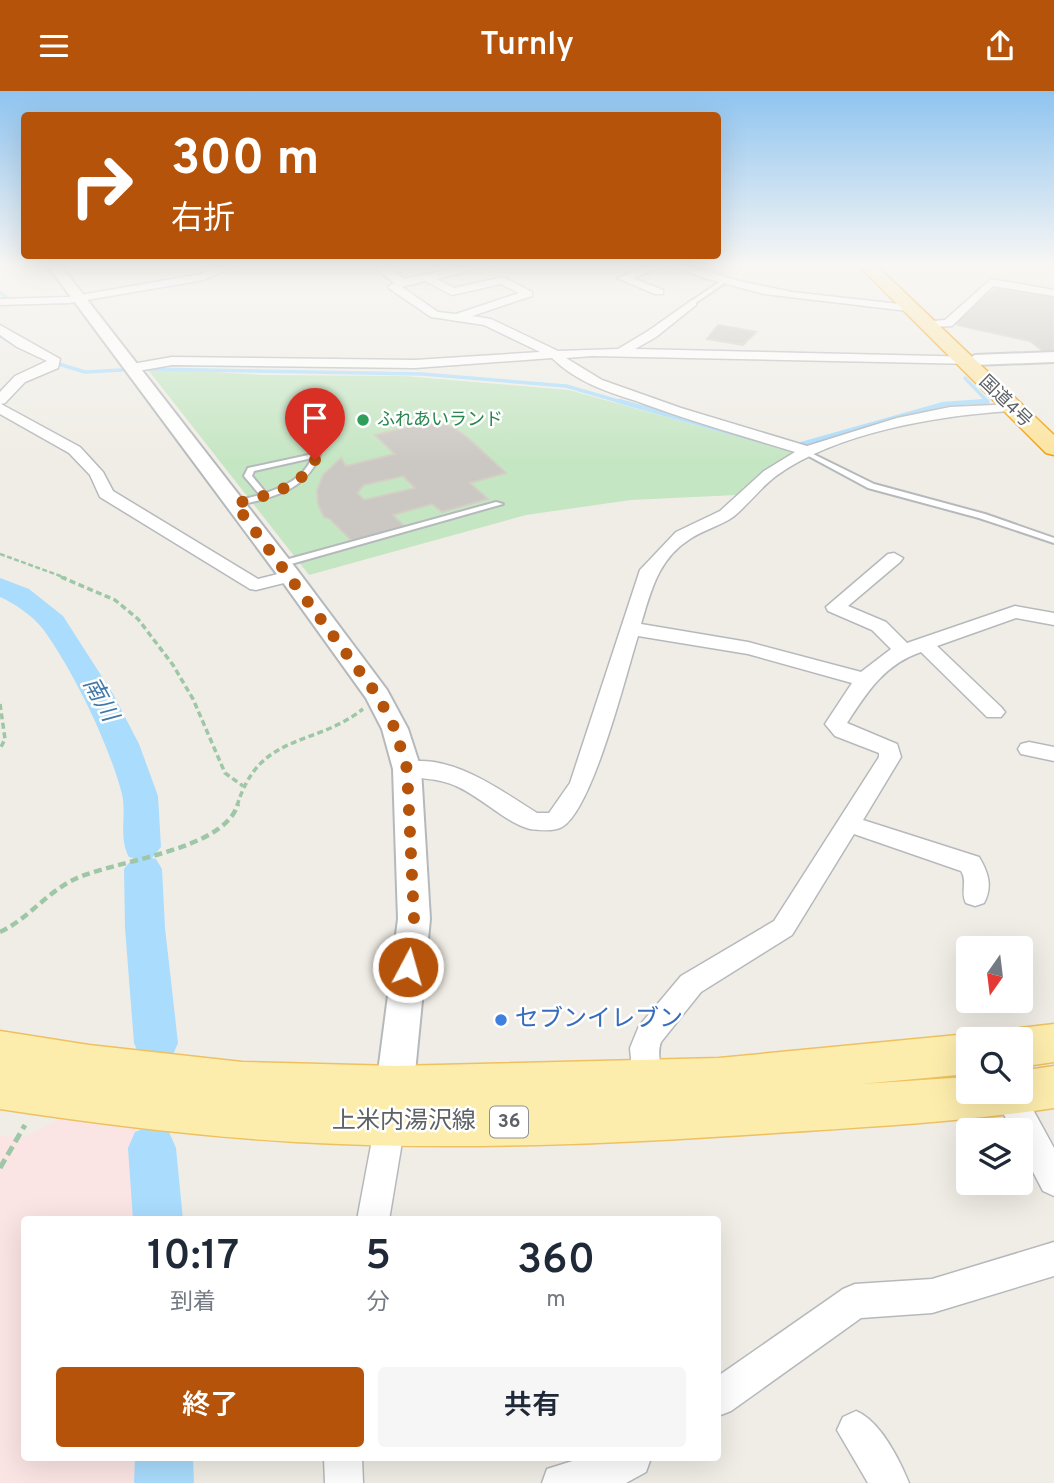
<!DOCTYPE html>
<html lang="ja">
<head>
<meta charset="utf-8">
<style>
	body { margin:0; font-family:Overpass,"Noto Sans JP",sans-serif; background:#f6f6f7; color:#1f2937; height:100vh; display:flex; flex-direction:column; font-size:26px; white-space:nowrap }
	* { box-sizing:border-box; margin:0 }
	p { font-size:23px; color:#747a83 }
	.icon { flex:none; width:38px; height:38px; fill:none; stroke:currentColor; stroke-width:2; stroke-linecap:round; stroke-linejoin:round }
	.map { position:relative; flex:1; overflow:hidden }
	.panel { position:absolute; left:21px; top:1125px; width:700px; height:245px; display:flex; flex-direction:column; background:#fff; border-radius:7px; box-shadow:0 7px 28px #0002 }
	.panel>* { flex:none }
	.top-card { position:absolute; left:21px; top:21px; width:700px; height:147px; border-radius:7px; box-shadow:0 7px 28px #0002; background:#b45309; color:#fff; overflow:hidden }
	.needle { width:46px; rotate:194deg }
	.buttons { position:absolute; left:956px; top:845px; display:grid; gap:14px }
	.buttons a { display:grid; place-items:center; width:77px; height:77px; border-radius:7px; background:#fff; box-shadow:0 7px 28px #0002; font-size:35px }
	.pin { position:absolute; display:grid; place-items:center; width:60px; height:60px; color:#fff; margin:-72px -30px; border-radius:50% 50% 50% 0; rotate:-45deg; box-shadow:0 0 7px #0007 }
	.pin .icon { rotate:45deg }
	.me { position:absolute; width:77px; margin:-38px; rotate:6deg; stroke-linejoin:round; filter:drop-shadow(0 0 5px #0008) }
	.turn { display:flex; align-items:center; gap:24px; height:147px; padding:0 35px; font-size:32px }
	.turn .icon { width:91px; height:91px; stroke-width:2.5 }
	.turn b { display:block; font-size:49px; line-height:60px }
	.eta { display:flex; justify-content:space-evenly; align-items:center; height:119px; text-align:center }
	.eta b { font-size:42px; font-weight:600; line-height:49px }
	.cta { display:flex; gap:14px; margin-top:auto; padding:14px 35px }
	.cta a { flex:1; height:80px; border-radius:7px; background:#b45309; color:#fff; font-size:28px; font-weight:600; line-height:80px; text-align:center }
	.cta a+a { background:#f6f6f7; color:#1f2937 }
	header { display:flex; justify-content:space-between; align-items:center; height:91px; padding:0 35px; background:#b45309; color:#fff; font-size:32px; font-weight:600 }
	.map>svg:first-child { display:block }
	.medical { fill:#fbe5e4 }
	.green { fill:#c5e6c3 }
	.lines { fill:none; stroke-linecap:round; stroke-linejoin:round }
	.stream-far1 { stroke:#a9dcfd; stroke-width:3.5 }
	.stream { stroke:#a9dcfd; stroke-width:4.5 }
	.river { fill:#a9dcfd; fill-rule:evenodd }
	.building { fill:#cbc8c3; stroke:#d4cfc4; stroke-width:2; fill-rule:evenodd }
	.service-casing { stroke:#b6b9bc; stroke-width:4 }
	.minor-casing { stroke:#b6b9bc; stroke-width:3 }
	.tertiary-casing { stroke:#b6b9bc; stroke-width:4 }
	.primary-casing { stroke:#efc060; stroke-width:3 }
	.trunk-casing { stroke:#f19d05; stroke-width:3 }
	.path-far3 { stroke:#9dc7a6; stroke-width:2.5; stroke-dasharray:5 2.5; stroke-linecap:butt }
	.path-far2 { stroke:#9dc7a6; stroke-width:3.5; stroke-dasharray:6 3.5; stroke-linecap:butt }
	.path-far1 { stroke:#9dc7a6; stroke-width:4.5; stroke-dasharray:8 4.5; stroke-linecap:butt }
	.path { stroke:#9dc7a6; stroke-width:5; stroke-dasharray:10 5; stroke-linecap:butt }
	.service { fill:#fff; fill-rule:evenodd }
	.minor { fill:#fff; fill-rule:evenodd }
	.tertiary { fill:#fff; fill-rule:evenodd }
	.primary { fill:#fdedad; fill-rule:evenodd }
	.trunk { fill:#fce4a0; fill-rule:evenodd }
	.route { stroke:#b45309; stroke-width:12; stroke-dasharray:0 21.6 }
	.leisure-dot { fill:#2e9e5b; stroke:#fff; stroke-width:2.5 }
	.shop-dot { fill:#3f7fe0; stroke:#fff; stroke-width:2.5 }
	.labels { text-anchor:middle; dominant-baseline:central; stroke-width:5; stroke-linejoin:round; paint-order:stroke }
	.far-street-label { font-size:18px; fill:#5e6266; stroke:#fff }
	.far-leisure-label { font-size:18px; fill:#27864d; stroke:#fff; text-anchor:start }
	.shield { fill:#fff; stroke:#8e9194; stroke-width:2 }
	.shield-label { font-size:19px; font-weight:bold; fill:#5e6266 }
	.water-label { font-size:23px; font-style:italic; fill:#4178a7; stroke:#fff }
	.near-shop-label { font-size:24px; fill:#366cbe; stroke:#fff; text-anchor:start }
	.near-street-label { font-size:24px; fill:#5e6266; stroke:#fff }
</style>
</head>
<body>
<header><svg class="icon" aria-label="menu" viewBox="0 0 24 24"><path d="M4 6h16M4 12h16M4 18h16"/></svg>Turnly<svg class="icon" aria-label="share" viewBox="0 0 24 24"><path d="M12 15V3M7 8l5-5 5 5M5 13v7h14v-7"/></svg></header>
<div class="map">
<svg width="1054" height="1392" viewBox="0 0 1054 1392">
	<rect width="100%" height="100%" fill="#f0ede6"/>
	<!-- medical -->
	<polygon class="medical" points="62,1027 136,1036 134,1129 24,1129 24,1367 134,1367 135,1392 0,1392 0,1045 24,1046"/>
	<!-- green -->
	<polygon class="green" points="178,279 265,284 404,285 569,299 793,361 737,404 631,409 526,424 309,484 149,280"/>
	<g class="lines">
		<!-- stream-far1 -->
		<g class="stream-far1">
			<polyline points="0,201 6,206 2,208"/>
			<polyline points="0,245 21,257"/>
			<polyline points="52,271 85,281 122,279"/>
			<polyline points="147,278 422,283 566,295 625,312"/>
			<polyline points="965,287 988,311 973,312"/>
		</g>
		<!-- stream -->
		<g class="stream">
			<polyline points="619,310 768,352"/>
			<polyline points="795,355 944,313 987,310"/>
		</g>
		<!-- river -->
		<g class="river">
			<path d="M0,487L29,498L63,525L113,603L139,653L158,705L161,756L152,767L156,768L162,778L165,837L178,952L172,966L156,971L140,966L134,952L125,837L124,778L133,767L129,766C118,746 127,724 122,703C109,653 73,579 43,538C33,525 14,512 0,506Z"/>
			<polygon points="152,1034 169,1041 176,1057 183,1129 133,1129 128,1057 135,1041"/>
			<polygon points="135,1367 193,1367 194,1392 134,1392"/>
		</g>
	</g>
	<!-- building -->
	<g class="building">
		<polygon points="999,195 1054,206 1054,260 1043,260 1030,250 957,234 955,230"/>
		<polygon points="718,234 756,241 743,254 707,248"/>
		<path d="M432,330L453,336L468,347L506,382L470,392L488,408L442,421L432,413L393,424L405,436L352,450L330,428L324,426L318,413L317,400L323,384L341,367L346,375L395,363L375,344ZM403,385L415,397L364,409L357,402L364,394Z"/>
	</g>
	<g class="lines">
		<defs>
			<g id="service">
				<polygon points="721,190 723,193 694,213 690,213 690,211"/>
				<path d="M311,351L313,352L320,364C308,392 288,401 260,409C251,411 241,414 232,415V411L260,404L244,385L248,377L313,363L308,353ZM312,367C303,387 286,395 266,402L252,385L254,380Z"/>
				<polygon points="805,359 874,393 985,423 1054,447 1054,452 979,427 868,397 803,362 802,361"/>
				<polygon points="496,411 503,413 284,475 281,475 277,473 278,471"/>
			</g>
			<g id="minor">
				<polygon points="219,175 234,175 204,189 69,212 0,214 0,208 69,206 201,183"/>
				<path d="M373,175H386L404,188L465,175H487L437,188L454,197L503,186L532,201V205L472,225L491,228L558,260L618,258L648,240L692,209L696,210V214L656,246L635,258L980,266V272L975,273L592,265L566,267L602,289L681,317L807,355L897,327L950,316L1015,313V319L1010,320C936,325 837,341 776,385C760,397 748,414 733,426C720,435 703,439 690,448C658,468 651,500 641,533L748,551L861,581L891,558L872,539L828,520L826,516L888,463L894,462L903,467L900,471L848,515L886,531L907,552L1015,515L1054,522V534L1016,527L937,555L1001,616L1005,621L1001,626H987L921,561C885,573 867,601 847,632L897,653L901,666L863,729L979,766C988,781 993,795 984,812L975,815L966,812C960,801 968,790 961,780L854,743L792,844L701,901L661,951C655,967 666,982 658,998L648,1002L638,998L633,989L630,957L639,935L681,885L774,830L879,666V662L835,645L825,633L852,592L748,563L638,545C626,583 593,718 562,736C554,741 538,739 530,738C506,732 480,705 456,695C437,686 419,689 399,683L396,678L399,673C448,659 498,698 537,722H549L570,692L640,479L676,441L720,420L764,380L795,361C743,345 690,330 639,311C608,301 576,291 552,267L415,277L172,274L132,281L126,277L132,273L172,266L415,269L540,261L484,234L431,226L390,198L388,196L394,192ZM425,190L452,204L501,193L519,202L456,223L438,221L402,196Z"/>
				<polygon points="648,175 665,175 633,187 663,199 663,203 655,203 617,187"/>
				<polygon points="675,175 691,175 739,190 792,201 908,214 914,217 908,220 764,203 704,187"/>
				<polygon points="991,188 1054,199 1054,205 993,195 952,235 933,236 933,230 945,229"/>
				<polygon points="0,234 60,268 58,277 25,291 5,312 1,313 80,356 103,381 113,400 258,488 290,480 299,485 296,489 256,499 250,498 100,406 90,384 69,362 0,323 0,301 15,285 47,270 17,256 0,244"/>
				<polygon points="1029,651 1054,656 1054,670 1021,663 1018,658 1021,653"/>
				<polygon points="1020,995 1054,1057 1054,1105 1043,1100 1020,1056 1020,1040 1012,1040 993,1001 1020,1001"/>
				<polygon points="390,1019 401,1023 405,1033 389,1129 357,1129 375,1033 379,1023"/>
				<polygon points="1054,1151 1054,1185 932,1222 861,1227 731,1320 718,1325 718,1285 843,1198 855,1193 932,1188"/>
				<path d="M856,1320C880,1330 899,1368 909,1392H868L837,1339L843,1326Z"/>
				<polygon points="324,1367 362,1367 363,1392 325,1392"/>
				<polygon points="582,1367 651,1367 646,1381 626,1392 542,1392 547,1378"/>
			</g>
			<g id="tertiary">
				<polygon points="48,175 61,175 298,480 387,599 408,638 421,678 430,828 412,1012 406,1024 393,1029 380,1024 374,1012 398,828 393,678 382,638 366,607 282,490"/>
				<polygon points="1054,261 1054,271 975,274 967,269 975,264"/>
			</g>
			<g id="primary">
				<polygon points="1054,933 1054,971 1020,976 1020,948 1002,948 1004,943 1020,937"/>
				<path d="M0,940L89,954L242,971L395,975L719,967L968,943L982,948H968V983L861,993L968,986V1001H1020V980L1054,975V1017C961,1031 867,1036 774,1042C615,1053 455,1060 296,1051C196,1045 98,1033 0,1018Z"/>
			</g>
			<polygon id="trunk" points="859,175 877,175 1054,344 1054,364 1046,362"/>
		</defs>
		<!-- service casing -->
		<use href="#service" class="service-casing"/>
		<!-- minor casing -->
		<use href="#minor" class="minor-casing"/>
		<!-- tertiary casing -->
		<use href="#tertiary" class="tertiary-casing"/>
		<!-- primary casing -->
		<use href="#primary" class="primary-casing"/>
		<!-- trunk casing -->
		<use href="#trunk" class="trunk-casing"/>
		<!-- path-far3 -->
		<polyline class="path-far3" points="0,463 66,487"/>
		<!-- path-far2 -->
		<g class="path-far2">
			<polyline points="61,486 115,509 138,528 173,574 193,608 225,682 243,695"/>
			<polyline points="0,613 5,648 0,658"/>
			<path d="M237,715C259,641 313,657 363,618"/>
		</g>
		<!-- path-far1 -->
		<path class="path-far1" d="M0,841C28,828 47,801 75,788C115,769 224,760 238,713"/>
		<!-- path -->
		<polyline class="path" points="0,1077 25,1034"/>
		<!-- service -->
		<use href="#service" class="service"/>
		<!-- minor -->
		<use href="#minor" class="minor"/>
		<!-- tertiary -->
		<use href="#tertiary" class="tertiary"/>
		<!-- primary -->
		<use href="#primary" class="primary"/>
		<!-- trunk -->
		<use href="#trunk" class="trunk"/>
	</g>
	<!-- sky -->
	<linearGradient id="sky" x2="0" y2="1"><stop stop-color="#8fc4f0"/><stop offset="0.47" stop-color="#f8f7f4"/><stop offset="1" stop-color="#f8f7f4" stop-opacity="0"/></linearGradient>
	<rect width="1054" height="370" fill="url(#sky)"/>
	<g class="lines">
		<!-- route -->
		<path class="route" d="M315,369C298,400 265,404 235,413L378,605L395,638L407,678L414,828L408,876"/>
	</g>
	<!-- markers -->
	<circle class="leisure-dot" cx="363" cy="329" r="7"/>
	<circle class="shop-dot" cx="501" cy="929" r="7"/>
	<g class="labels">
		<!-- far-street labels -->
		<g class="far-street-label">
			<text transform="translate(1005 311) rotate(44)">国道4号</text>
		</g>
		<!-- far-leisure labels -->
		<g class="far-leisure-label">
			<text x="377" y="329">ふれあいランド</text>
		</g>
		<!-- shield labels -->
		<rect class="shield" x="490" y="1015.5" width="38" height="31" rx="5"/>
		<g class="shield-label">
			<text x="509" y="1031">36</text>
		</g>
		<!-- water labels -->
		<g class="water-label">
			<text transform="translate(99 609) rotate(61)">南川</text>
		</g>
		<!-- near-shop labels -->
		<g class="near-shop-label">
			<text x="515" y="929">セブンイレブン</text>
		</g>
		<!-- near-street labels -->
		<g class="near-street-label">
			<text x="404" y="1031">上米内湯沢線</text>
		</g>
	</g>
</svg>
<div class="buttons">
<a><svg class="needle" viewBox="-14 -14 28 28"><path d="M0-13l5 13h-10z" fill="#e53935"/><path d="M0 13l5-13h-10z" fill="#747a83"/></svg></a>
<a><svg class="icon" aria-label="search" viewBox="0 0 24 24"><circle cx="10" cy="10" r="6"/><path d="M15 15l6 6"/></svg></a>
<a><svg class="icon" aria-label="layers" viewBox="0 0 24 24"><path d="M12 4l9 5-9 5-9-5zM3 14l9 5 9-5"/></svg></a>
</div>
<div class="pin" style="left:315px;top:369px;background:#d93025"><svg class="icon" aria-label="arrive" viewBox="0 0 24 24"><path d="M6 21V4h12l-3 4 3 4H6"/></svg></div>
<svg class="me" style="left:408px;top:876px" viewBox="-20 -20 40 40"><circle r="17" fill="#b45309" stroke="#fff" stroke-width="3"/><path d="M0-11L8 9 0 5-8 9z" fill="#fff"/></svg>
<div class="top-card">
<div class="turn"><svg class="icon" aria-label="right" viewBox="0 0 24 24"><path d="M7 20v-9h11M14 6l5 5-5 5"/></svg><div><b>300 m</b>右折</div></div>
</div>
<section class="panel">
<div class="eta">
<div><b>10:17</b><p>到着</p></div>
<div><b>5</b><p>分</p></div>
<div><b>360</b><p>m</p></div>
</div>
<div class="cta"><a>終了</a><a>共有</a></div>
</section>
</div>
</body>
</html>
